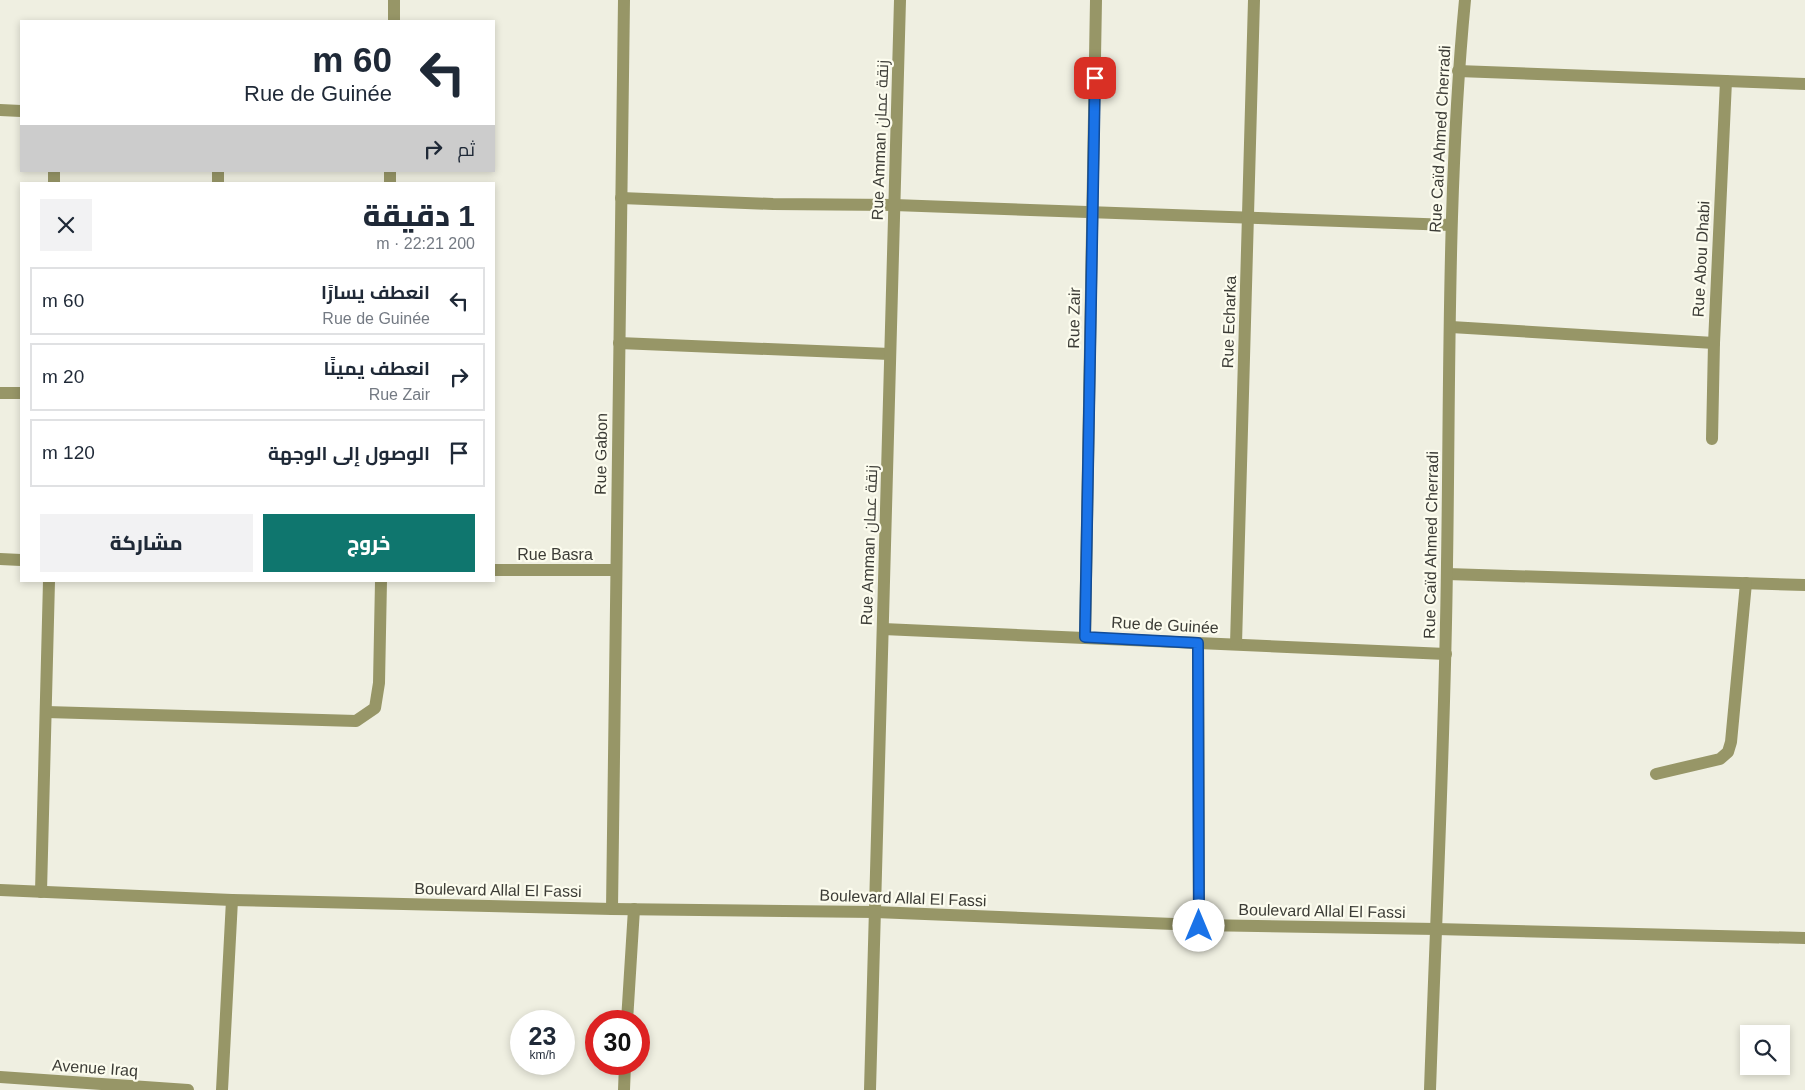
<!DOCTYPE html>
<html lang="ar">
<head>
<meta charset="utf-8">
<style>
	body { margin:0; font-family:Helvetica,Cairo,sans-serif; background:#f2f2f3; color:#1f2937; direction:rtl; height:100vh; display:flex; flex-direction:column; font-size:19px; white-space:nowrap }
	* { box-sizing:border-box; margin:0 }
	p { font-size:16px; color:#747a83 }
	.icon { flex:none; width:28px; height:28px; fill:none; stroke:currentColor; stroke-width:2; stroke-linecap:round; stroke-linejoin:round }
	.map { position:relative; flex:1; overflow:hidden; direction:ltr }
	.panel { position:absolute; left:20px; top:182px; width:475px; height:400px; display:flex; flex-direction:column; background:#fff; border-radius:0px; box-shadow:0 2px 8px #0003; direction:rtl }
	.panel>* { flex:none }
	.guide { position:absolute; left:20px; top:20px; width:475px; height:152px; border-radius:0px; box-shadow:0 2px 8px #0003; direction:rtl; background:#fff; color:#1f2937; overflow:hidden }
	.fabs { position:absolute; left:1740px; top:1025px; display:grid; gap:10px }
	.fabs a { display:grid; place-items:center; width:50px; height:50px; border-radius:0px; background:#fff; box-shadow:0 2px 8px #0003; font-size:25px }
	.speed { position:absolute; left:510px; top:1010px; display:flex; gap:10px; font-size:25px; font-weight:700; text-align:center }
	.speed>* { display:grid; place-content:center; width:65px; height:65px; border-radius:50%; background:#fff; box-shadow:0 2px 8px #0003; line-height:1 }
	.speed small { font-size:12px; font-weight:400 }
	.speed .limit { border:8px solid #d22; background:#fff; color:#111 }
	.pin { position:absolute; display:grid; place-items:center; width:42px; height:42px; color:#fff; margin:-21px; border-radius:10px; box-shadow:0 2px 8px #0006 }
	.me { position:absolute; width:55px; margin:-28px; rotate:0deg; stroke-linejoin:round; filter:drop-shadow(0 0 4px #0008) }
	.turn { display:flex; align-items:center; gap:18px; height:105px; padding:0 20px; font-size:22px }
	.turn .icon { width:65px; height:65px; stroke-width:2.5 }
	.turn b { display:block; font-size:35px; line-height:42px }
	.then { display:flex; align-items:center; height:48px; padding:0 20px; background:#0003; gap:10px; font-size:19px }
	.round { display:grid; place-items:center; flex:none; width:52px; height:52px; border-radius:0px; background:#f2f2f3 }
	.headline { display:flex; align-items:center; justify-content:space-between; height:85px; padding:0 20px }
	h1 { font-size:30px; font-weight:800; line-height:38px }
	.action { display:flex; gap:10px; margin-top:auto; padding:10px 20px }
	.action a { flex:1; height:58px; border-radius:0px; background:#0f766e; color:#fff; font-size:20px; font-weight:800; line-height:58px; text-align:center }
	.action a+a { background:#f2f2f3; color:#1f2937 }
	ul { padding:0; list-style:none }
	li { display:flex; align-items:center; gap:15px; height:68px; margin:0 10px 8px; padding:0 10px; border:2px solid #e0e1e3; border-radius:0px }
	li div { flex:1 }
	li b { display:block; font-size:19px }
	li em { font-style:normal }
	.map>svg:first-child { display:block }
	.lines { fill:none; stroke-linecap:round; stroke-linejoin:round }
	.minor { stroke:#979667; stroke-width:12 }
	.route-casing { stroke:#114b97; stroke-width:12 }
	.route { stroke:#1a73e8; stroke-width:9 }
	.labels { text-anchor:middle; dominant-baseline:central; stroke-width:4.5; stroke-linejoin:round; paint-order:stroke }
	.street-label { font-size:16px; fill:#3c3c36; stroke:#fcfcee }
</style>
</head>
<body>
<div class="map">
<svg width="1805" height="1090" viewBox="0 0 1805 1090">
	<rect width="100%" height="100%" fill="#efefe1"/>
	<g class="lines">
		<!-- minor -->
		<g class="minor">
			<polyline points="394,21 394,0"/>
			<polyline points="1458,71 1805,84"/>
			<polyline points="0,110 21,111"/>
			<polyline points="54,171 54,184"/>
			<polyline points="218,184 218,171"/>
			<polyline points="390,184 390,171"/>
			<polyline points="621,198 773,204 894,205 1451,225"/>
			<polyline points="1451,327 1714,343"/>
			<polyline points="619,343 890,354"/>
			<polyline points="0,393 21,393"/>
			<polyline points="1712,439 1714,343 1726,81"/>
			<polyline points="0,559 21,560"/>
			<polyline points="494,570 616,570"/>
			<polyline points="1447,574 1805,585"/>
			<polyline points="883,629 1446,654"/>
			<polyline points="1085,637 1096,0"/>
			<polyline points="1198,643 1199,925"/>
			<polyline points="1236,644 1254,0"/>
			<polyline points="46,712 356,721 375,708 379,683 381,581"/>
			<polyline points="1656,774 1720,759 1728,752 1731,742 1746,583"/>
			<polyline points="0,890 232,900 612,909 875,912 1199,925 1436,929 1805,938"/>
			<polyline points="41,892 49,581"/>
			<polyline points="612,909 624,0"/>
			<polyline points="627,1021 634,909"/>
			<polyline points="0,1077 188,1090"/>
			<polyline points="222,1090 232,900"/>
			<polyline points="624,1090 625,1064"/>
			<polyline points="870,1090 900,0"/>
			<path d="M1430,1090C1436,915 1445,739 1447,564C1450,376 1447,187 1465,0"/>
		</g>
	</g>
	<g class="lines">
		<defs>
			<polyline id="route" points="1095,78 1085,637 1198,643 1199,926"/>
		</defs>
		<!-- route casing -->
		<use href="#route" class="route-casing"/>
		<!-- route -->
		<use href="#route" class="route"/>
	</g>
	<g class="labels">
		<!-- street labels -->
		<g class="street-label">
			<text transform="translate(1440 139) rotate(-87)">Rue Caïd Ahmed Cherradi</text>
			<text transform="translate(880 140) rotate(-88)">Rue Amman زنقة عمان</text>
			<text transform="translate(1701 259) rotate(-87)">Rue Abou Dhabi</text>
			<text transform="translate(1074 318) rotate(-89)">Rue Zair</text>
			<text transform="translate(1229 322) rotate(-88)">Rue Echarka</text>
			<text transform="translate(601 454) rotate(-89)">Rue Gabon</text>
			<text transform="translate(869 545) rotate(-88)">Rue Amman زنقة عمان</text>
			<text transform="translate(1431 545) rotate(-89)">Rue Caïd Ahmed Cherradi</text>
			<text x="555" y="554">Rue Basra</text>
			<text transform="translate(1165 625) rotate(3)">Rue de Guinée</text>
			<text transform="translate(498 890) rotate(1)">Boulevard Allal El Fassi</text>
			<text transform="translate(903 898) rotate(2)">Boulevard Allal El Fassi</text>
			<text transform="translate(1322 911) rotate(1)">Boulevard Allal El Fassi</text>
			<text transform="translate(95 1068) rotate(4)">Avenue Iraq</text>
		</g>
	</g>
</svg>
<div class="fabs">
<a><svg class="icon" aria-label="search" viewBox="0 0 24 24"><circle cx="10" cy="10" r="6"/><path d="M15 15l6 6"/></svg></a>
</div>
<div class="speed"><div>23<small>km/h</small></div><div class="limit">30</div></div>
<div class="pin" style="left:1095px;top:78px;background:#d93025"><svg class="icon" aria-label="arrive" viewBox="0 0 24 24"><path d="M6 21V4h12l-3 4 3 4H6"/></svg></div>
<svg class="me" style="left:1199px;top:926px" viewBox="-20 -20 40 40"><circle r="19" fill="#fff"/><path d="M0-13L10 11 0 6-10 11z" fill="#1a73e8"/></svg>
<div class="guide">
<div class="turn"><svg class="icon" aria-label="left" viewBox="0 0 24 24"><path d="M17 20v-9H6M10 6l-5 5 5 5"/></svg><div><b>60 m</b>Rue de Guinée</div></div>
<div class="then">ثم<svg class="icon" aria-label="right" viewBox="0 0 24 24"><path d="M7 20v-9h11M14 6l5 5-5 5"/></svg></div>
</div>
<section class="panel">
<div class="headline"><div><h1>1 دقيقة</h1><p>200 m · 22:21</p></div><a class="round"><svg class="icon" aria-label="close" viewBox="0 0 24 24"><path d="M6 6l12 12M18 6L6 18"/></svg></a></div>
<ul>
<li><svg class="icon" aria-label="left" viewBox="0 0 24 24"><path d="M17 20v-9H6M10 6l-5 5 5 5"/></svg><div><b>انعطف يسارًا</b><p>Rue de Guinée</p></div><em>60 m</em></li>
<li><svg class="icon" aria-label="right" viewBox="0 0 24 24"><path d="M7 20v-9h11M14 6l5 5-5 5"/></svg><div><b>انعطف يمينًا</b><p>Rue Zair</p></div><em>20 m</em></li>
<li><svg class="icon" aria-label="arrive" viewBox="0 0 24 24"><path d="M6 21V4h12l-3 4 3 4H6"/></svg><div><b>الوصول إلى الوجهة</b></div><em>120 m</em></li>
</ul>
<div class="action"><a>خروج</a><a>مشاركة</a></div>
</section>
</div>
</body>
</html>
